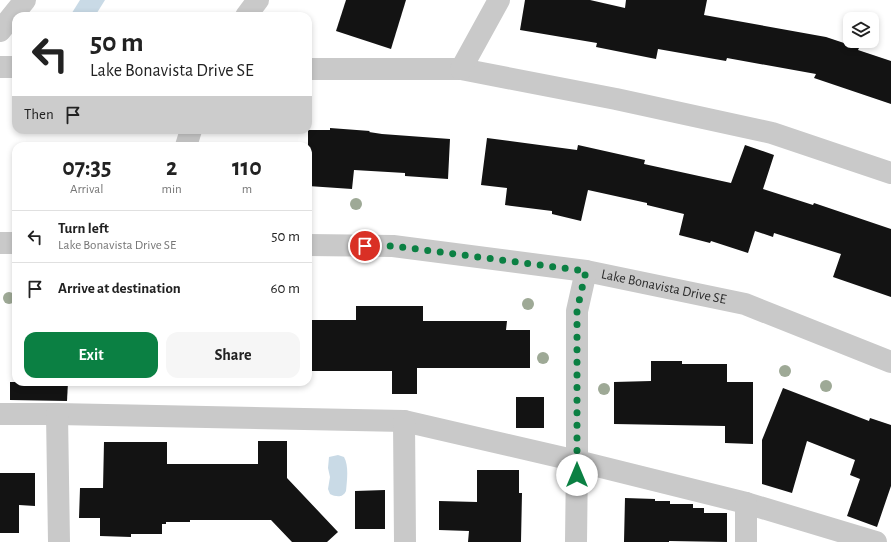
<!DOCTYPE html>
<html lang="en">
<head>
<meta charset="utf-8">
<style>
	body { margin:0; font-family:"Alegreya Sans",sans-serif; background:#f6f6f6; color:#222; height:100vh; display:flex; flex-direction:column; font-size:15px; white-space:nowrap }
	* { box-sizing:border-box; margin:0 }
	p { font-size:13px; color:#767676 }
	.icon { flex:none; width:22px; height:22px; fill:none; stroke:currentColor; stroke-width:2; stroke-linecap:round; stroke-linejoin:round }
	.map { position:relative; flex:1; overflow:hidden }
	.sheet { position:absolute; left:12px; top:142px; width:300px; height:244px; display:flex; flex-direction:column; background:#fff; border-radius:12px; box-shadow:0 2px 6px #0003 }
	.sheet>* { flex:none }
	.top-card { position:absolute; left:12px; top:12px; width:300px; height:122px; border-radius:12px; box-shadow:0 2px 6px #0003; background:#fff; color:#222; overflow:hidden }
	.tools { position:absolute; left:843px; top:12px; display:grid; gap:8px }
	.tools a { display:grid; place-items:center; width:36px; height:36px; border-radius:8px; background:#fff; box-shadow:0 2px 6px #0003; font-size:20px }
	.pin { position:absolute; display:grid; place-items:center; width:34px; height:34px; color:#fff; margin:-17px; border:2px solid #fff; border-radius:50%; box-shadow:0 1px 4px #0007 }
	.me { position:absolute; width:44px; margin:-22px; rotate:0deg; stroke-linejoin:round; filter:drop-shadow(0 0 3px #0008) }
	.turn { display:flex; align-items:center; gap:14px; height:84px; padding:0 12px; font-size:18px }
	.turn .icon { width:52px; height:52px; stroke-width:2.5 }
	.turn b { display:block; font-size:28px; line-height:34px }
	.then { display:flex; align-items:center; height:38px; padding:0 12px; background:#0003; gap:8px; font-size:15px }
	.eta { display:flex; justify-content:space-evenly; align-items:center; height:68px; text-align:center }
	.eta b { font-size:24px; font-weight:700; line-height:28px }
	.action { display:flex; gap:8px; margin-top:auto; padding:8px 12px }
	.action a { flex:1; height:46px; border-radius:12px; background:#0b8043; color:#fff; font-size:16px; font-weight:700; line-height:46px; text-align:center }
	.action a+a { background:#f6f6f6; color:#222 }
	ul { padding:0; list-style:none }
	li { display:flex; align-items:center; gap:12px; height:52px; padding:0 12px; border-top:1px solid #e0e0e0 }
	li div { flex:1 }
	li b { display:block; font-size:15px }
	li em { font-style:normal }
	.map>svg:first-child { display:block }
	.water { fill:#c9dae6 }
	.building { fill:#131313 }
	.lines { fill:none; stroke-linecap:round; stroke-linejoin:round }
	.minor { stroke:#c9c9c9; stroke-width:22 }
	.tree { fill:#9ea996 }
	.route { stroke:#0b8043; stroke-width:7; stroke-dasharray:0 12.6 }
	.labels { text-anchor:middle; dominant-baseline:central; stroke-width:4; stroke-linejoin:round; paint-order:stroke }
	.street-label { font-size:14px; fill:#2c2c2c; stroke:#fff }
</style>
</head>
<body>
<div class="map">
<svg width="891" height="542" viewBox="0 0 891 542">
	<rect width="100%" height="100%" fill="#fff"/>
	<!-- water -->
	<g class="water">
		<polygon points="80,0 105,0 95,16 70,16"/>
		<path d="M338,455L344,457C349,466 347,480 346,491C343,498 336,497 330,494L328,489L330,477L328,468L329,457Z"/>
	</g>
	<!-- building -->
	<g class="building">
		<polygon points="346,0 406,0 391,49 336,31"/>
		<polygon points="525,0 590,0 625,8 626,0 707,0 704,15 826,37 859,48 858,50 891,61 891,104 814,78 816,74 727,58 726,61 658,49 656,59 596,47 597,43 520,30"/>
		<polygon points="330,128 370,131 369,132 382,134 450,139 448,179 405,176 405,173 354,170 352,189 308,186 308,130 330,130"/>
		<polygon points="487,138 577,150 578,145 645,160 644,164 731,183 745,145 774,155 763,189 813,205 814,203 891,229 891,297 833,277 841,254 774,233 773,237 755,231 748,253 711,241 710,243 679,235 684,214 647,205 647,203 588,190 581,221 552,214 552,211 505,205 507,188 481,185"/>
		<polygon points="356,306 423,306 423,321 507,321 506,330 530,330 530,368 417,368 417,394 392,394 392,371 312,371 312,320 356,320"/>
		<polygon points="651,361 682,361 682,364 727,364 727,382 753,382 753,444 725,443 725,426 614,424 614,382 651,381"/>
		<polygon points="10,382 68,382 67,401 10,400"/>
		<polygon points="783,388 869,421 870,418 891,425 891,486 877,527 847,516 860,479 850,475 855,460 807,441 792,493 762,484 762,440"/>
		<rect x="516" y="397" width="28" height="31"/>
		<polygon points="258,441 287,441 287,478 338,532 327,542 292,542 271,520 190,520 190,522 166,522 166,524 162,524 162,534 131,534 131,537 100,536 100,518 79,518 80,488 103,488 104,442 167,442 167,464 258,464"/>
		<polygon points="477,470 519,470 519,493 522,493 521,542 468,542 469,531 439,530 439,501 477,502"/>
		<polygon points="0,473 35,473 35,506 19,505 19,533 0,533"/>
		<polygon points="385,490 385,529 355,529 355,491"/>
		<polygon points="625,498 655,499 655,501 670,501 670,504 693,504 693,508 704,508 704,513 727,513 727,542 669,541 669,542 624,542"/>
	</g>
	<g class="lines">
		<!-- minor -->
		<g class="minor">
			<polyline points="246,16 258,0"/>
			<polyline points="0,31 25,0"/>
			<polyline points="0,67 16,67"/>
			<polyline points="308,69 461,69 616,99 772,133 891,173"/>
			<polyline points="461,69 499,0"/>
			<polyline points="186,146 191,130"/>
			<polyline points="0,243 16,243"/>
			<path id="s1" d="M308,245L393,246L586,271L745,304L891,362"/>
			<polyline points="0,414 57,414 404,421 577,461 746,503 876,542"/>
			<polyline points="57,414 59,542"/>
			<polyline points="404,421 405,542"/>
			<polyline points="746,503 746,542"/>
			<polyline points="576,542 577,461 577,311 586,271"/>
		</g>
	</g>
	<!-- trees -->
	<g class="tree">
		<circle cx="356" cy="204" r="6"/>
		<circle cx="9" cy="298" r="6"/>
		<circle cx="528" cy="304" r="6"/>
		<circle cx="543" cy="358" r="6"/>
		<circle cx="785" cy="371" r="6"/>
		<circle cx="826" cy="386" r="6"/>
		<circle cx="604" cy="389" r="6"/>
	</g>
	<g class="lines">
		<!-- route -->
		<polyline class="route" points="365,246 394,246 586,271 577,310 577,475"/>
	</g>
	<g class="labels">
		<!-- street labels -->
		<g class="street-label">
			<text stroke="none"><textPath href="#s1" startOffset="359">Lake Bonavista Drive SE</textPath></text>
		</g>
	</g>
</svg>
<div class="tools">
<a><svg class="icon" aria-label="layers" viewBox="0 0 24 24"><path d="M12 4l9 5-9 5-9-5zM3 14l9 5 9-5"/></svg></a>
</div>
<div class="pin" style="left:365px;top:246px;background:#d93025"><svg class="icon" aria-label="arrive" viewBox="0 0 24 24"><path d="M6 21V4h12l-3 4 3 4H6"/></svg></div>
<svg class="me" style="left:577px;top:475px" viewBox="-20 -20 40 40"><circle r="19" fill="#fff"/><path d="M0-13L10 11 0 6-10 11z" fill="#0b8043"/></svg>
<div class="top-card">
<div class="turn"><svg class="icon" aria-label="left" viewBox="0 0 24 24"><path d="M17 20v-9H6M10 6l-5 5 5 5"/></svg><div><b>50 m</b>Lake Bonavista Drive SE</div></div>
<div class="then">Then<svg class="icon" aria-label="arrive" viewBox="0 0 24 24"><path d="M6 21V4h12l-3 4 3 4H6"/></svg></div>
</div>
<section class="sheet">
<div class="eta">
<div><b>07:35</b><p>Arrival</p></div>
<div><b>2</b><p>min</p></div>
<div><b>110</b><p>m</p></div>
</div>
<ul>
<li><svg class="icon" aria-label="left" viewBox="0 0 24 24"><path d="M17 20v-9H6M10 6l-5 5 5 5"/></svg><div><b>Turn left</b><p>Lake Bonavista Drive SE</p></div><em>50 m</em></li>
<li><svg class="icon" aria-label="arrive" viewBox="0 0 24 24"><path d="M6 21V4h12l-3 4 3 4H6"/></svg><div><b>Arrive at destination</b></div><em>60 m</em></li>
</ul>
<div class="action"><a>Exit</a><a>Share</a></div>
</section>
</div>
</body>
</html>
